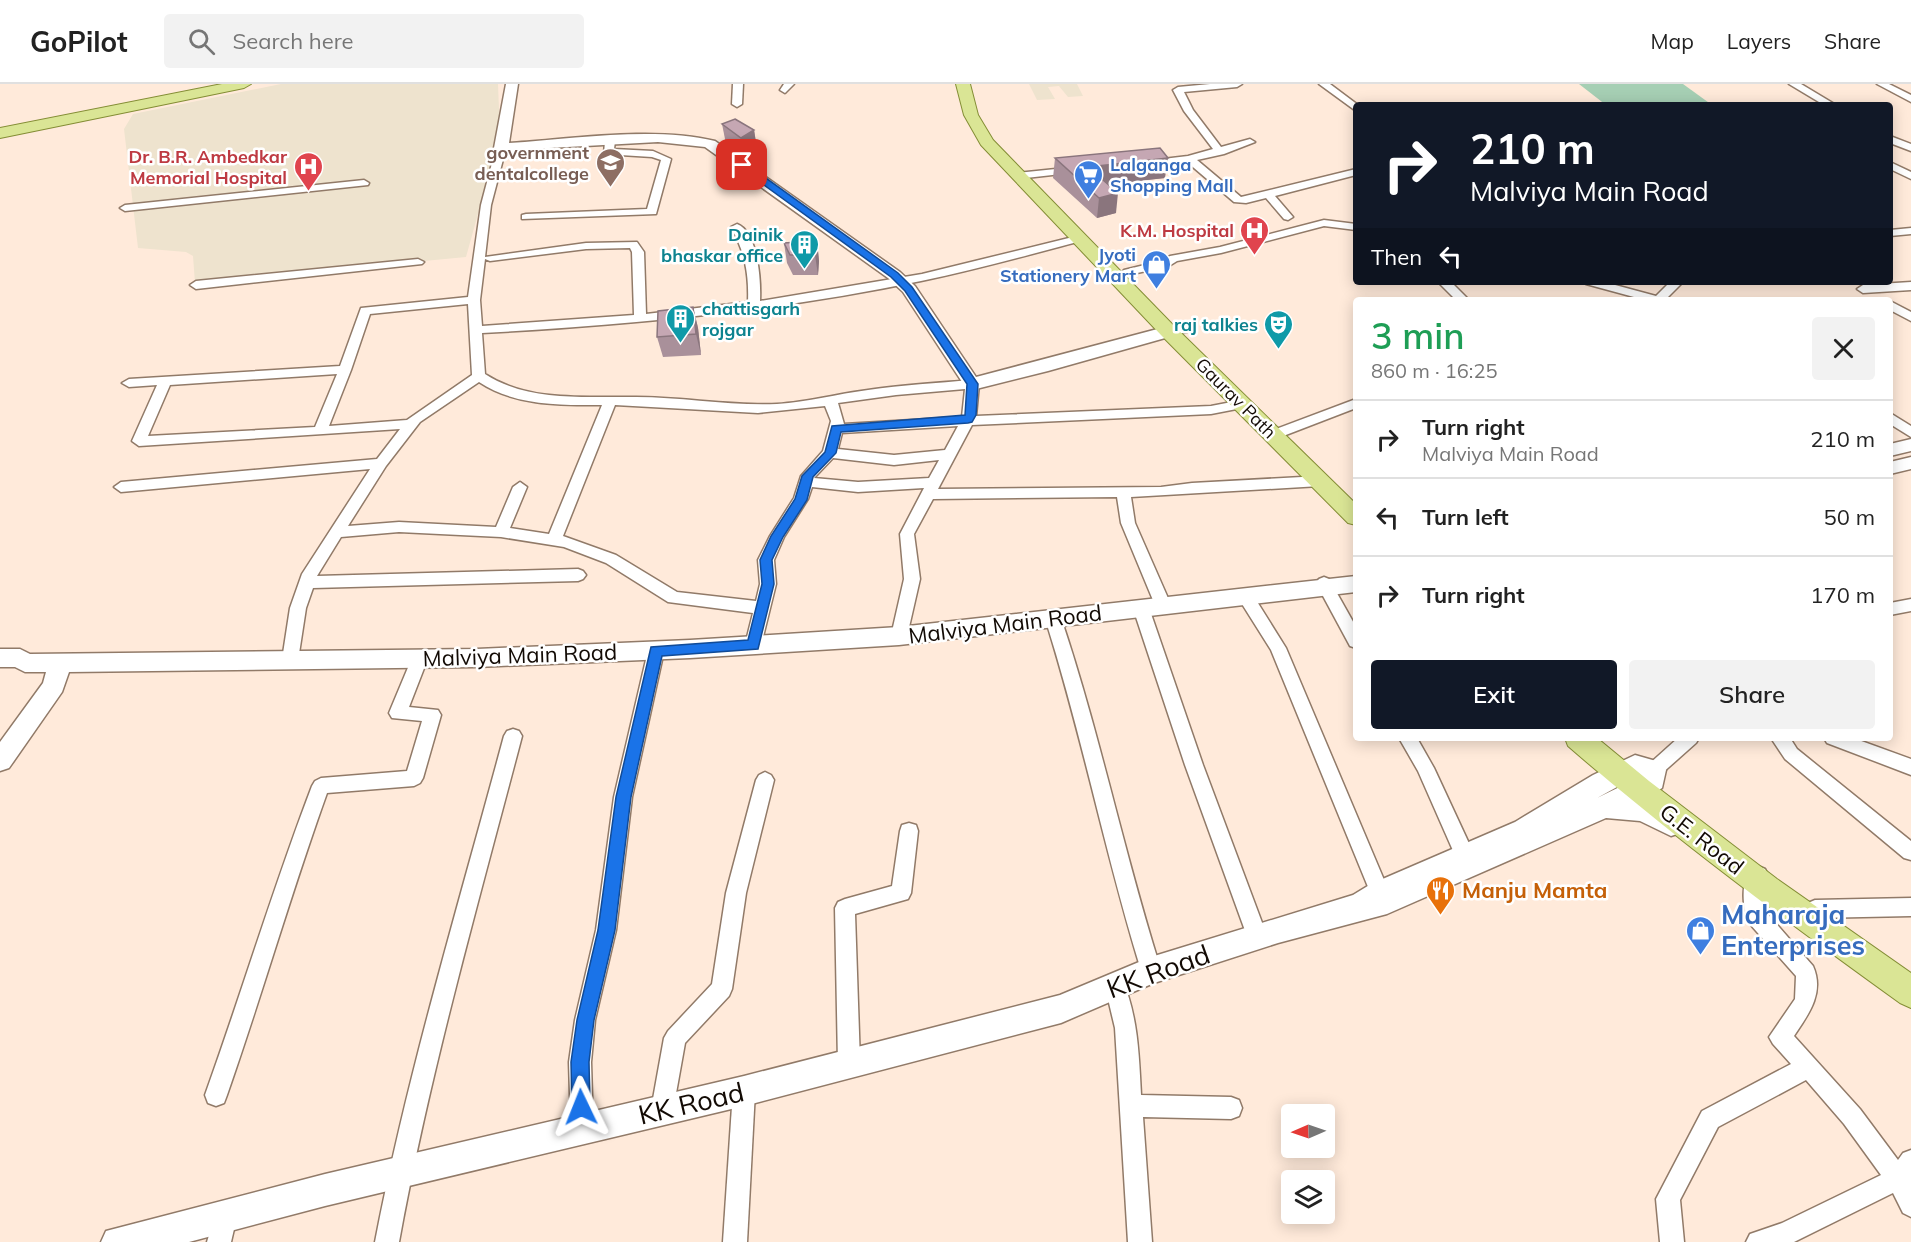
<!DOCTYPE html>
<html lang="en">
<head>
<meta charset="utf-8">
<style>
	body { margin:0; font-family:Mulish,sans-serif; background:#f2f2f2; color:#222; height:100vh; display:flex; flex-direction:column; font-size:22px; white-space:nowrap }
	* { box-sizing:border-box; margin:0 }
	p { font-size:20px; color:#767676 }
	.icon { flex:none; width:33px; height:33px; fill:none; stroke:currentColor; stroke-width:2; stroke-linecap:round; stroke-linejoin:round }
	.map { position:relative; flex:1; overflow:hidden }
	.panel { position:absolute; left:1353px; top:213px; width:540px; height:444px; display:flex; flex-direction:column; background:#fff; border-radius:6px; box-shadow:0 3px 15px #0003 }
	.panel>* { flex:none }
	.banner { position:absolute; left:1353px; top:18px; width:540px; height:183px; border-radius:6px; box-shadow:0 3px 15px #0003; background:#111827; color:#fff; overflow:hidden }
	.needle { width:39px; rotate:268deg }
	.tools { position:absolute; left:1281px; top:1020px; display:grid; gap:12px }
	.tools a { display:grid; place-items:center; width:54px; height:54px; border-radius:6px; background:#fff; box-shadow:0 3px 15px #0003; font-size:30px }
	.pin { position:absolute; display:grid; place-items:center; width:51px; height:51px; color:#fff; margin:-26px; border-radius:12px; box-shadow:0 3px 9px #0006 }
	.me { position:absolute; width:66px; margin:-33px; rotate:358deg; stroke-linejoin:round; filter:drop-shadow(0 0 4px #0008) }
	.turn { display:flex; align-items:center; gap:21px; height:126px; padding:0 18px; font-size:27px }
	.turn .icon { width:78px; height:78px; stroke-width:2.5 }
	.turn b { display:block; font-size:42px; line-height:51px }
	.then { display:flex; align-items:center; height:57px; padding:0 18px; background:#0003; gap:12px; font-size:22px }
	.round { display:grid; place-items:center; flex:none; width:63px; height:63px; border-radius:6px; background:#f2f2f2 }
	.summary { display:flex; align-items:center; justify-content:space-between; height:102px; padding:0 18px }
	h1 { font-size:36px; font-weight:600; line-height:45px; color:#1e9e55 }
	.button { display:flex; gap:12px; margin-top:auto; padding:12px 18px }
	.button a { flex:1; height:69px; border-radius:6px; background:#111827; color:#fff; font-size:24px; font-weight:600; line-height:69px; text-align:center }
	.button a+a { background:#f2f2f2; color:#222 }
	ul { padding:0; list-style:none }
	li { display:flex; align-items:center; gap:18px; height:78px; padding:0 18px; border-top:2px solid #e0e0e0 }
	li div { flex:1 }
	li b { display:block; font-size:22px }
	li em { font-style:normal }
	header { display:flex; align-items:center; gap:36px; box-sizing:border-box; height:84px; padding:0 30px; background:#fff; border-bottom:2px solid #e0e0e0 }
	header strong { font-size:28px }
	nav { display:flex; gap:33px; margin-inline-start:auto; font-size:21px }
	.search { width:420px; height:54px; background:#f2f2f2; display:flex; align-items:center; gap:15px; box-sizing:border-box; padding:0 21px; border-radius:6px; color:#767676; font-size:22px }
	.map>svg:first-child { display:block }
	.medical { fill:#eee3ce }
	.green { fill:#a6cfb4 }
	.lines { fill:none; stroke-linecap:round; stroke-linejoin:round }
	.street-casing { stroke:#917a68; stroke-width:3 }
	.secondary-casing { stroke:#917a68; stroke-width:3 }
	.primary-casing { stroke:#848d35; stroke-width:2 }
	.street { fill:#fff; fill-rule:evenodd }
	.secondary { fill:#fff; fill-rule:evenodd }
	.primary { fill:#dae595; fill-rule:evenodd }
	.wall { fill:#a9909a }
	.shaded-wall { fill:#8a757d }
	.building { fill:#c5a7b3; stroke:#8a757d; stroke-width:1.5 }
	.route { fill:#1a73e8; stroke:#114b97; stroke-width:1.5 }
	.labels { text-anchor:middle; dominant-baseline:central; stroke-width:5; stroke-linejoin:round; paint-order:stroke }
	.far-education-label { font-size:18px; font-weight:bold; fill:#785e54; stroke:#fff; text-anchor:end }
	.far-health-label { font-size:18px; font-weight:bold; fill:#be3a42; stroke:#fff; text-anchor:end }
	.far-shop-label { font-size:18px; font-weight:bold; fill:#366cbe; stroke:#fff; text-anchor:start }
	.far-culture-label { font-size:18px; font-weight:bold; fill:#0d838f; stroke:#fff; text-anchor:end }
	.far-street-label { font-size:18px; fill:#120a04; stroke:#fff }
	.street-label { font-size:22px; fill:#120a04; stroke:#fff }
	.food-label { font-size:22px; font-weight:bold; fill:#c56008; stroke:#fff; text-anchor:start }
	.near-shop-label { font-size:27px; font-weight:bold; fill:#366cbe; stroke:#fff; text-anchor:start }
	.near-street-label { font-size:27px; fill:#120a04; stroke:#fff }
</style>
</head>
<body>
<header>
<strong>GoPilot</strong>
<div class="search"><svg class="icon" aria-label="search" viewBox="0 0 24 24"><circle cx="10" cy="10" r="6"/><path d="M15 15l6 6"/></svg>Search here</div>
<nav><a>Map</a><a>Layers</a><a>Share</a></nav>
</header>
<div class="map">
<svg width="1911" height="1158" viewBox="0 0 1911 1158">
	<rect width="100%" height="100%" fill="#ffeada"/>
	<!-- medical -->
	<g class="medical">
		<polygon points="281,0 498,0 500,51 466,173 195,199 193,172 186,168 138,164 124,45 133,30"/>
		<polygon points="1029,0 1077,0 1083,12 1068,13 1059,2 1048,3 1055,15 1037,16"/>
	</g>
	<!-- green -->
	<polygon class="green" points="1579,0 1683,0 1712,21 1606,21"/>
	<g class="lines">
		<defs>
			<g id="street">
				<polygon points="733,0 743,0 742,20 737,23 732,20"/>
				<polygon points="784,0 794,0 785,9 780,6"/>
				<polygon points="1210,0 1242,0 1237,3 1184,8 1193,26 1221,63 1250,55 1255,58 1224,70 1197,76 1241,113 1356,85 1356,91 1275,112 1293,133 1288,136 1284,135 1266,114 1246,119 1234,118 1187,78 1142,82 1141,80 1146,77 1188,72 1213,65 1184,27 1173,6 1178,3"/>
				<polygon points="1319,0 1330,0 1358,21 1356,21 1356,27"/>
				<polygon points="1789,0 1801,0 1836,21 1824,21"/>
				<polygon points="1877,0 1889,0 1911,11 1911,18"/>
				<polygon points="1890,52 1911,60 1911,67 1890,59"/>
				<polygon points="610,54 615,57 614,65 653,67 671,75 656,130 522,135 522,131 526,130 647,125 661,76 652,73 604,70 605,57"/>
				<path d="M501,61L506,64L491,121L485,173L586,159L637,158L644,168L646,230L748,218C749,190 745,168 731,143L737,140C758,148 761,197 760,217L922,190L1077,152L1083,155L1081,157C1028,171 975,186 921,197C777,227 630,241 482,249L485,290C530,319 585,312 636,313C683,313 730,322 777,320C808,318 837,310 868,306C902,301 937,299 972,296L979,300L976,332L1211,322L1242,316L1247,317L1249,320L1247,323L1211,330L972,341L938,405L1161,403L1192,399L1320,392L1327,397L1320,402L1131,413L1135,439L1171,521L1169,525H1157L1155,521L1121,439L1117,413L933,415L914,450L920,495L907,552L905,556L899,558L893,556L891,552L904,495L900,450L924,404L858,408L812,403L808,415L784,453L774,476L776,500L761,561L759,565L753,567L747,565L745,561L753,529L668,518L606,479L564,463L501,453L399,448L341,453L317,492L578,485L583,487L586,491L583,495L578,497L313,504L306,524L298,576L296,581L290,582L284,581L282,576L290,524L302,490L370,385L121,408L114,403L121,398L377,375L400,345L139,362L132,357L157,301L129,303L122,299L129,295L340,282L361,224L468,213L481,121L496,64ZM630,164L632,168L634,231L482,242L480,216L485,175L490,177L586,165ZM468,220L472,291L407,336L329,342L351,286L370,230ZM337,290L315,343L148,352L170,301ZM479,298C515,322 560,321 602,321L549,450L510,444L527,403L520,398L513,403L496,443L399,438L348,442L386,382L420,338ZM965,305L962,333L844,340L838,319L896,311ZM615,321L758,329L825,322L831,337L823,367L801,392L794,414L770,452L758,476L760,500L756,517L677,508L616,471L563,452ZM958,342L945,366L894,371L838,365L842,349ZM833,374L894,381L939,376L929,394L858,398L814,394Z"/>
				<polygon points="1890,78 1911,88 1911,95 1890,85"/>
				<polygon points="1075,83 1079,84 1079,88 1017,95 1012,92 1017,89"/>
				<polygon points="364,96 369,99 368,101 125,127 120,124 125,121"/>
				<polygon points="1324,136 1356,140 1356,146 1324,142 1221,169 1177,177 1169,182 1128,191 1122,188 1124,186 1161,177 1170,172 1220,163"/>
				<polygon points="1911,144 1911,150 1890,152 1890,146"/>
				<polygon points="418,175 424,178 422,180 196,205 190,201 196,197"/>
				<polygon points="1438,198 1451,198 1469,216 1456,216"/>
				<polygon points="1584,198 1604,198 1656,212 1670,198 1683,198 1665,216 1645,216 1586,200"/>
				<polygon points="1911,198 1911,206 1863,209 1857,205 1863,201"/>
				<polygon points="1890,217 1911,228 1911,237 1890,226"/>
				<polygon points="1356,315 1356,324 1278,354 1273,355 1266,351 1268,348"/>
				<polygon points="1890,329 1911,342 1911,353 1890,340"/>
				<polygon points="1324,493 1329,495 1356,543 1356,564 1350,562 1316,499 1319,495"/>
				<polygon points="1245,506 1251,508 1286,564 1387,803 1397,817 1394,823 1387,826 1380,823 1373,815 1271,566 1237,512 1239,508"/>
				<polygon points="1911,515 1911,527 1890,531 1890,519"/>
				<polygon points="1141,518 1147,520 1149,524 1203,681 1267,852 1264,859 1257,861 1250,859 1247,852 1185,681 1133,524 1135,520"/>
				<path d="M1053,528L1059,530L1061,534C1100,650 1124,770 1161,886L1158,893L1151,896L1144,893L1141,886C1105,770 1082,650 1045,534L1047,530Z"/>
				<polygon points="656,561 662,562 664,567 632,713 616,846 595,936 591,978 593,1045 590,1053 582,1056 574,1053 571,1045 569,978 575,936 596,846 614,713 648,567 650,562"/>
				<path d="M420,568L426,569L428,574L409,623L438,626L441,631L423,694L420,699L414,702L327,709C291,809 262,911 227,1011L224,1019L216,1022L208,1019L205,1011C242,908 273,804 312,702L315,697L321,694L407,687L422,637L392,634L389,629L412,574L414,569Z"/>
				<path d="M513,645L519,647L522,652C478,820 430,987 399,1158H375C408,987 459,820 504,652L507,647Z"/>
				<polygon points="1399,654 1417,654 1434,684 1479,781 1476,787 1469,790 1462,787 1418,687"/>
				<polygon points="1678,654 1699,654 1696,659 1660,691 1654,694 1648,691 1645,686 1648,681"/>
				<polygon points="1771,654 1790,654 1797,665 1911,757 1911,776 1904,774 1785,675"/>
				<polygon points="1824,654 1853,654 1911,675 1911,691 1827,659"/>
				<polygon points="765,688 771,691 774,696 746,809 732,905 729,912 685,959 673,1026 670,1034 662,1037 654,1034 651,1026 664,954 668,947 712,900 726,809 756,696 759,691"/>
				<polygon points="909,739 916,741 918,747 911,809 908,815 855,830 860,979 857,987 849,990 841,987 838,979 835,824 838,818 845,815 892,802 900,747 902,741"/>
				<path d="M1758,782L1765,785L1768,791L1764,798L1766,828L1813,882C1825,909 1808,931 1794,952L1860,1025L1898,1076L1903,1069L1911,1066V1133L1903,1129L1893,1109L1794,1158H1746L1750,1150L1782,1139L1881,1091L1844,1040L1806,996L1718,1043L1680,1116L1684,1158H1660L1656,1115L1702,1027L1791,980L1773,960L1769,953L1795,915L1796,892L1749,839C1742,823 1739,789 1758,782Z"/>
				<polygon points="1911,814 1911,832 1815,834 1808,831 1805,825 1808,819 1815,816"/>
				<path d="M1115,892L1122,895C1138,932 1139,972 1141,1011L1231,1013L1239,1016L1242,1024L1239,1032L1231,1035L1143,1033L1152,1158H1128L1115,944L1105,902L1108,895Z"/>
				<polygon points="744,996 752,999 755,1007 747,1158 723,1158 733,1007 736,999"/>
				<polygon points="225,1120 233,1124 237,1132 231,1158 207,1158 217,1124"/>
			</g>
			<g id="secondary">
				<path d="M506,0H518L509,59C572,55 654,42 715,57L900,188L915,202L976,293L1184,238L1192,243L1190,247L1048,287L972,306L966,304L903,208L888,194L705,63L658,58L496,67L494,64Z"/>
				<polygon points="1911,355 1911,367 1890,372 1890,360"/>
				<polygon points="1911,373 1911,385 1890,390 1890,378"/>
				<polygon points="1356,492 1356,508 899,561 690,574 477,583 69,588 62,608 9,684 0,687 0,658 43,599 46,588 25,588 15,583 0,583 0,565 20,565 30,570 477,565 690,556 899,543"/>
				<path d="M1635,671L1663,679L1666,686L1662,704L1643,716L1680,733L1684,741L1680,749L1671,752L1640,737L1606,734L1387,830L1278,859L1154,899L1061,939L744,1022L325,1122L189,1158H101L106,1147L325,1090L744,992L1060,911L1151,873L1353,811L1371,800L1515,738L1593,691ZM1637,692L1640,693L1597,714Z"/>
			</g>
			<g id="primary">
				<polygon points="222,0 251,0 244,4 0,54 0,44"/>
				<polygon points="956,0 970,0 978,31 993,56 1175,243 1356,420 1356,441 1348,439 1161,251 981,61 964,31"/>
				<path d="M1565,654H1597L1649,697L1777,795L1911,889V924L1900,919C1786,837 1674,754 1568,662Z"/>
			</g>
		</defs>
		<!-- street casing -->
		<use href="#street" class="street-casing"/>
		<!-- secondary casing -->
		<use href="#secondary" class="secondary-casing"/>
		<!-- primary casing -->
		<use href="#primary" class="primary-casing"/>
		<!-- street -->
		<use href="#street" class="street"/>
		<!-- secondary -->
		<use href="#secondary" class="secondary"/>
		<!-- primary -->
		<use href="#primary" class="primary"/>
	</g>
	<!-- wall -->
	<g class="wall">
		<polygon points="722,40 754,46 757,65 744,73 726,60"/>
		<polygon points="1055,74 1165,94 1108,100 1116,129 1097,134 1053,94"/>
		<polygon points="817,157 819,177 818,191 793,191 787,179 784,159"/>
		<polygon points="693,223 698,244 701,271 663,273 657,253"/>
	</g>
	<!-- shaded-wall -->
	<g class="shaded-wall">
		<polygon points="754,46 757,65 744,73 741,54"/>
		<polygon points="1168,74 1165,94 1086,103 1088,83"/>
		<polygon points="1118,109 1116,129 1097,134 1099,114"/>
		<polygon points="817,157 819,177 818,191 815,171"/>
		<polygon points="693,223 698,244 701,271 696,250"/>
	</g>
	<!-- building -->
	<g class="building">
		<polygon points="735,35 754,46 741,54 722,40"/>
		<polygon points="1160,64 1168,74 1088,83 1118,109 1099,114 1055,74"/>
		<polygon points="817,157 815,171 790,171 784,159"/>
		<polygon points="693,223 696,250 657,253 658,227"/>
	</g>
	<!-- route -->
	<polygon class="route" points="739,79 745,79 898,189 912,203 978,300 976,331 972,338 968,339 841,348 836,369 813,393 807,416 783,453 772,476 774,500 758,565 662,572 631,713 615,846 594,936 589,978 590,1023 588,1029 581,1032 575,1029 572,1023 571,978 577,936 598,846 616,713 651,563 748,556 762,500 760,476 771,452 795,415 802,392 825,368 832,342 965,331 967,300 905,207 891,193 739,83"/>
	<!-- icons -->
	<defs>
		<symbol id="university-pin" viewBox="-11 -11 22 30"><path d="M0 17L-7.5 6A9.5 9.5 0 1 1 7.5 6Z" fill="#8d6e63" stroke="#fff"/><path d="M0-5L7-2L0 1L-7-2ZM-4 1L0 2.5L4 1V4Q0 6-4 4Z" fill="#fff"/></symbol>
		<symbol id="hospital-pin" viewBox="-11 -11 22 30"><path d="M0 17L-7.5 6A9.5 9.5 0 1 1 7.5 6Z" fill="#e0444e" stroke="#fff"/><path d="M-5-5h3v3.5h4V-5h3V5h-3V1.5h-4V5h-3Z" fill="#fff"/></symbol>
		<symbol id="supermarket-pin" viewBox="-11 -11 22 30"><path d="M0 17L-7.5 6A9.5 9.5 0 1 1 7.5 6Z" fill="#3f7fe0" stroke="#fff"/><path d="M-6-5.5h2.5l.6 2H6L4.5 2H-2.5L-4.4-4H-6ZM-1.5 3.2a1.3 1.3 0 1 0 .1 0ZM3 3.2a1.3 1.3 0 1 0 .1 0Z" fill="#fff"/></symbol>
		<symbol id="building-pin" viewBox="-11 -11 22 30"><path d="M0 17L-7.5 6A9.5 9.5 0 1 1 7.5 6Z" fill="#0f9aa8" stroke="#fff"/><path d="M-4-6H4V6H1V3H-1V6H-4ZM-2.5-4.3h1.7v1.8h-1.7ZM.8-4.3h1.7v1.8H.8ZM-2.5-1h1.7V.8h-1.7ZM.8-1h1.7V.8H.8Z" fill="#fff"/></symbol>
		<symbol id="shop-pin" viewBox="-11 -11 22 30"><path d="M0 17L-7.5 6A9.5 9.5 0 1 1 7.5 6Z" fill="#3f7fe0" stroke="#fff"/><path d="M-5-2.5h2.3a2.7 3.5 0 0 1 5.4 0H5L5.5 6h-11ZM-1.5-2.5h3a1.5 2.3 0 0 0-3 0Z" fill="#fff"/></symbol>
		<symbol id="theatre-pin" viewBox="-11 -11 22 30"><path d="M0 17L-7.5 6A9.5 9.5 0 1 1 7.5 6Z" fill="#0f9aa8" stroke="#fff"/><path d="M-5-5.5Q0-4 5-5.5V0Q5 5 0 6Q-5 5-5 0ZM-3.3-2.5H-1v1.5H-3.3ZM1-2.5H3.3v1.5H1ZM-2.8 1Q0 5.5 2.8 1Z" fill="#fff"/></symbol>
		<symbol id="restaurant-pin" viewBox="-11 -11 22 30"><path d="M0 17L-7.5 6A9.5 9.5 0 1 1 7.5 6Z" fill="#e8710a" stroke="#fff"/><path d="M-5-6h1v4h1v-4h1v4h1v-4h1v5L-1.5 .5V6h-2V.5L-5-1ZM5-6V6H3V1.5H1.5Q1.5-4 5-6Z" fill="#fff"/></symbol>
	</defs>
	<g fill-rule="evenodd">
		<use href="#university-pin" x="594" y="62" width="33" height="45"/>
		<use href="#hospital-pin" x="292" y="66" width="33" height="45"/>
		<use href="#supermarket-pin" x="1072" y="74" width="33" height="45"/>
		<use href="#hospital-pin" x="1238" y="130" width="33" height="45"/>
		<use href="#building-pin" x="788" y="144" width="33" height="45"/>
		<use href="#shop-pin" x="1140" y="164" width="33" height="45"/>
		<use href="#building-pin" x="664" y="218" width="33" height="45"/>
		<use href="#theatre-pin" x="1262" y="224" width="33" height="45"/>
		<use href="#restaurant-pin" x="1424" y="790" width="33" height="45"/>
		<use href="#shop-pin" x="1684" y="830" width="33" height="45"/>
	</g>
	<g class="labels">
		<!-- far-education labels -->
		<g class="far-education-label">
			<text x="589" y="68">government<tspan x="589" dy="21">dentalcollege</tspan></text>
		</g>
		<!-- far-health labels -->
		<g class="far-health-label">
			<text x="287" y="72">Dr. B.R. Ambedkar<tspan x="287" dy="21">Memorial Hospital</tspan></text>
			<text x="1234" y="146">K.M. Hospital</text>
		</g>
		<!-- far-shop labels -->
		<g class="far-shop-label">
			<text x="1110" y="80">Lalganga<tspan x="1110" dy="21">Shopping Mall</tspan></text>
			<text x="1136" y="170" text-anchor="end">Jyoti<tspan x="1136" dy="21">Stationery Mart</tspan></text>
		</g>
		<!-- far-culture labels -->
		<g class="far-culture-label">
			<text x="783" y="150">Dainik<tspan x="783" dy="21">bhaskar office</tspan></text>
			<text x="702" y="224" text-anchor="start">chattisgarh<tspan x="702" dy="21">rojgar</tspan></text>
			<text x="1258" y="240">raj talkies</text>
		</g>
		<!-- far-street labels -->
		<g class="far-street-label">
			<text transform="translate(1236 314) rotate(45)">Gaurav Path</text>
		</g>
		<!-- street labels -->
		<g class="street-label">
			<text transform="translate(1005 540) rotate(-7)">Malviya Main Road</text>
			<text transform="translate(520 571) rotate(-2)">Malviya Main Road</text>
			<text transform="translate(1702 755) rotate(38)">G.E. Road</text>
		</g>
		<!-- food labels -->
		<g class="food-label">
			<text x="1462" y="806">Manju Mamta</text>
		</g>
		<!-- near-shop labels -->
		<g class="near-shop-label">
			<text x="1721" y="830">Maharaja<tspan x="1721" dy="31">Enterprises</tspan></text>
		</g>
		<!-- near-street labels -->
		<g class="near-street-label">
			<text transform="translate(1158 887) rotate(-20)">KK Road</text>
			<text transform="translate(691 1019) rotate(-13)">KK Road</text>
		</g>
	</g>
</svg>
<div class="tools">
<a><svg class="needle" viewBox="-14 -14 28 28"><path d="M0-13l5 13h-10z" fill="#e53935"/><path d="M0 13l5-13h-10z" fill="#767676"/></svg></a>
<a><svg class="icon" aria-label="layers" viewBox="0 0 24 24"><path d="M12 4l9 5-9 5-9-5zM3 14l9 5 9-5"/></svg></a>
</div>
<div class="pin" style="left:742px;top:81px;background:#d93025"><svg class="icon" aria-label="arrive" viewBox="0 0 24 24"><path d="M6 21V4h12l-3 4 3 4H6"/></svg></div>
<svg class="me" style="left:581px;top:1023px" viewBox="-20 -20 40 40"><path d="M0-17L14 15 0 8-14 15z" fill="#1a73e8" stroke="#fff" stroke-width="4"/></svg>
<div class="banner">
<div class="turn"><svg class="icon" aria-label="right" viewBox="0 0 24 24"><path d="M7 20v-9h11M14 6l5 5-5 5"/></svg><div><b>210 m</b>Malviya Main Road</div></div>
<div class="then">Then<svg class="icon" aria-label="left" viewBox="0 0 24 24"><path d="M17 20v-9H6M10 6l-5 5 5 5"/></svg></div>
</div>
<section class="panel">
<div class="summary"><div><h1>3 min</h1><p>860 m · 16:25</p></div><a class="round"><svg class="icon" aria-label="close" viewBox="0 0 24 24"><path d="M6 6l12 12M18 6L6 18"/></svg></a></div>
<ul>
<li><svg class="icon" aria-label="right" viewBox="0 0 24 24"><path d="M7 20v-9h11M14 6l5 5-5 5"/></svg><div><b>Turn right</b><p>Malviya Main Road</p></div><em>210 m</em></li>
<li><svg class="icon" aria-label="left" viewBox="0 0 24 24"><path d="M17 20v-9H6M10 6l-5 5 5 5"/></svg><div><b>Turn left</b></div><em>50 m</em></li>
<li><svg class="icon" aria-label="right" viewBox="0 0 24 24"><path d="M7 20v-9h11M14 6l5 5-5 5"/></svg><div><b>Turn right</b></div><em>170 m</em></li>
</ul>
<div class="button"><a>Exit</a><a>Share</a></div>
</section>
</div>
</body>
</html>
